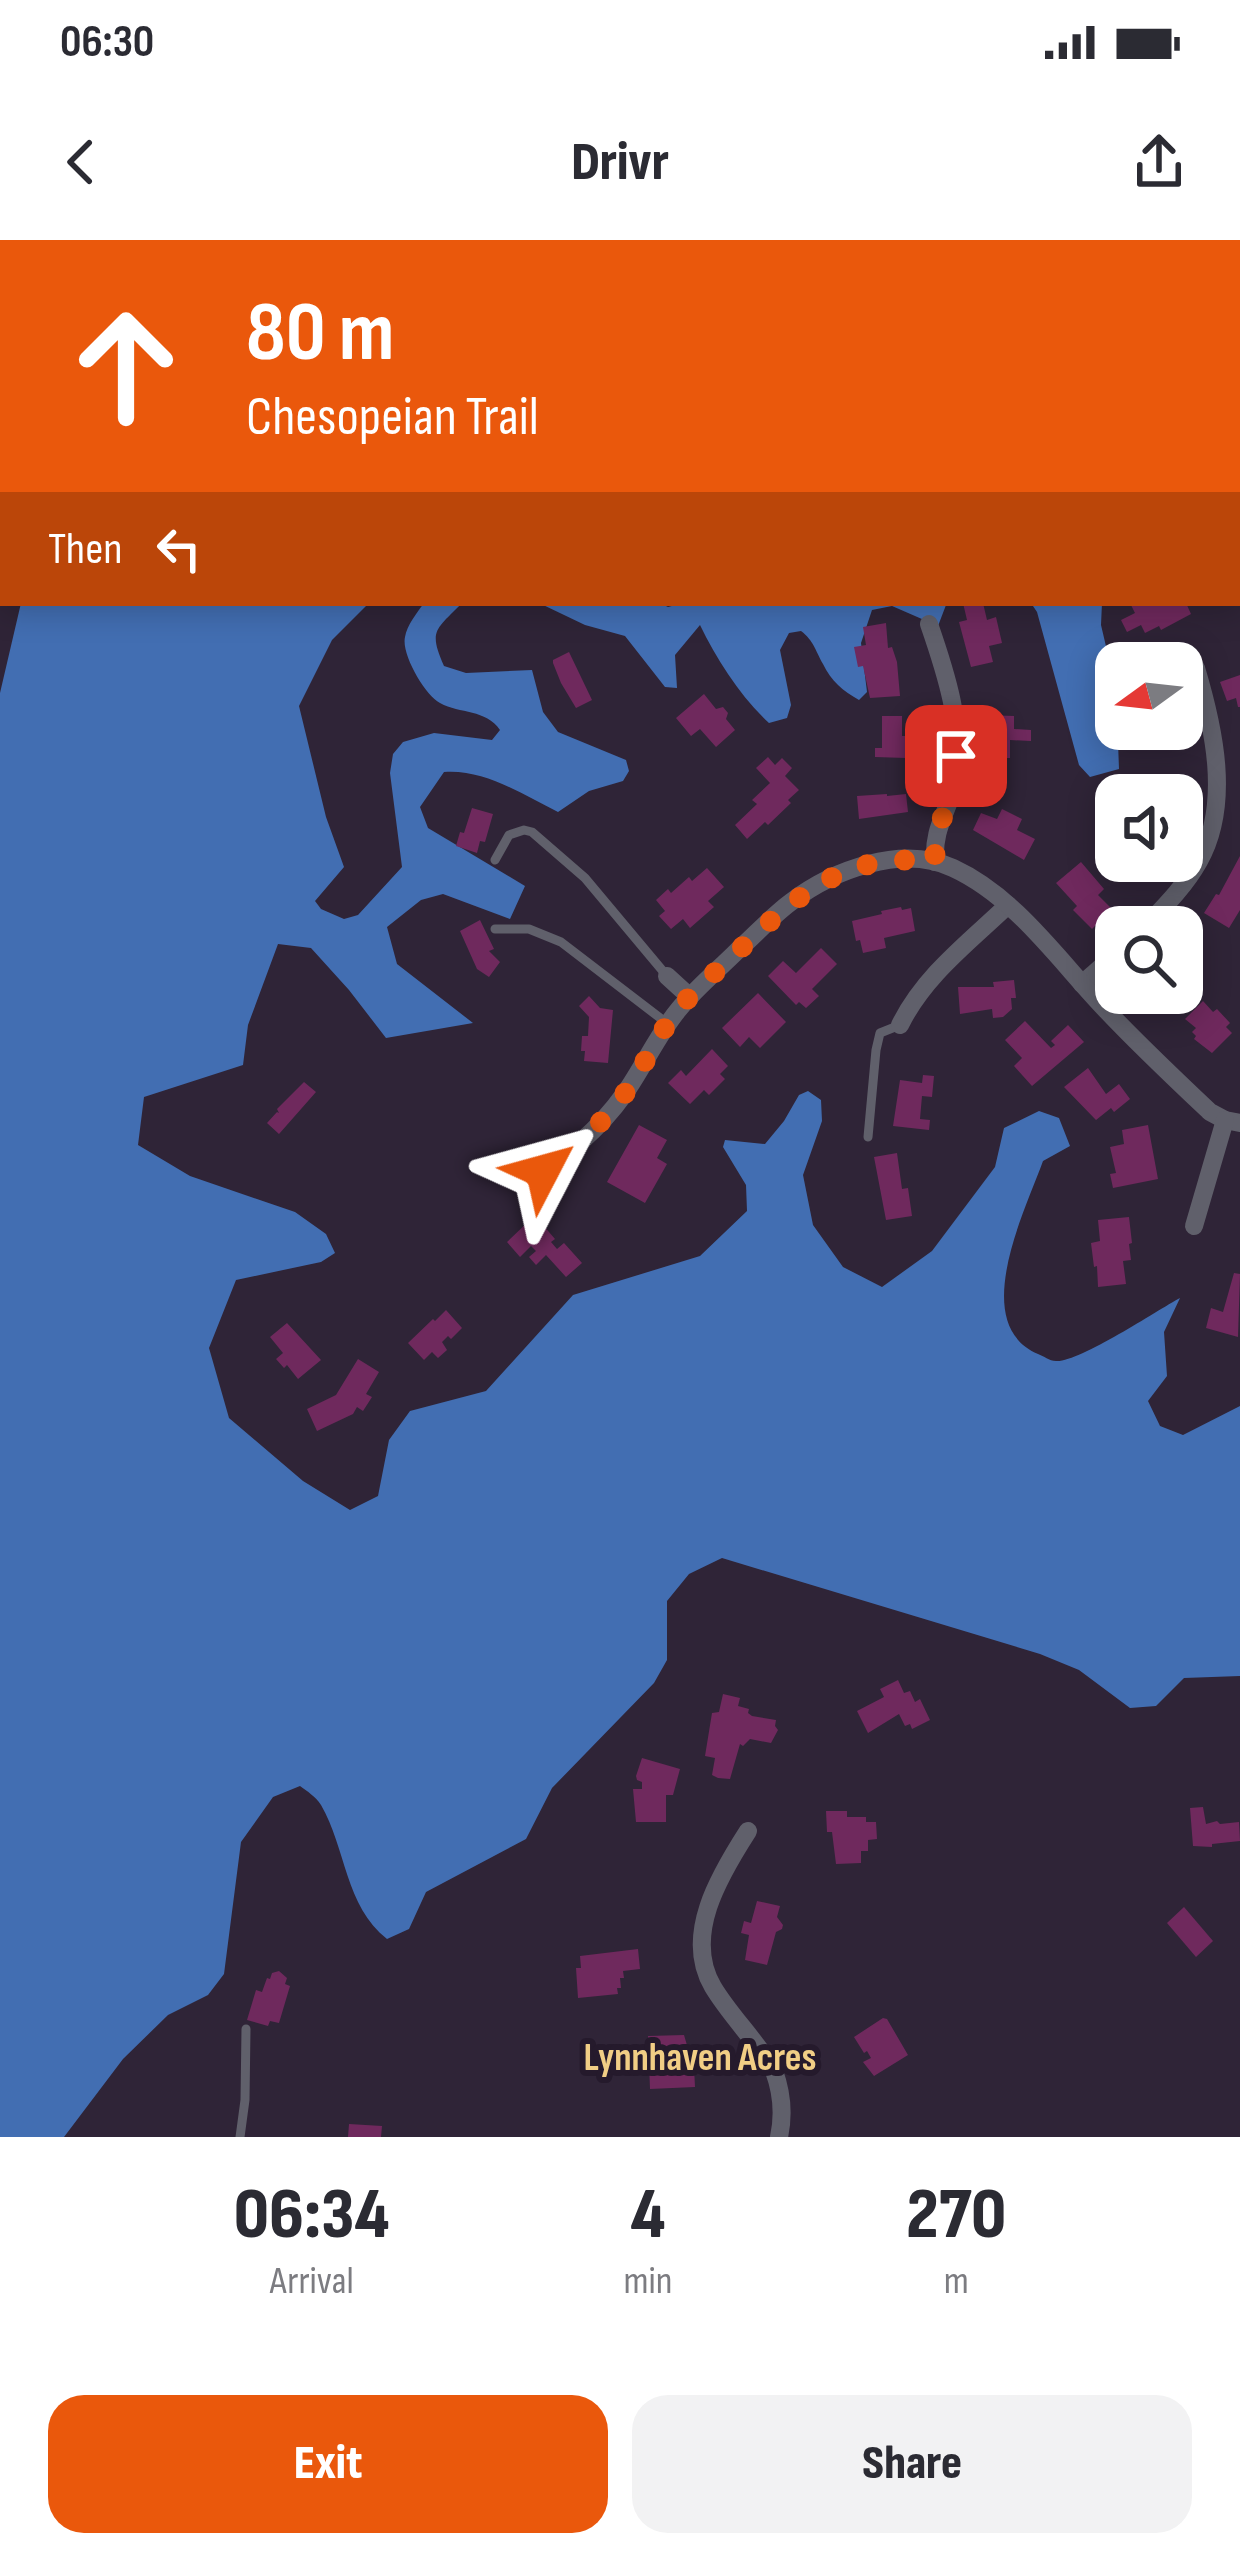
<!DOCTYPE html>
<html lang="en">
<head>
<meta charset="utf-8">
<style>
	body { margin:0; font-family:"Sofia Sans Condensed",sans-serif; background:#f2f2f3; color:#2b2b33; height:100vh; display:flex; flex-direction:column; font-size:45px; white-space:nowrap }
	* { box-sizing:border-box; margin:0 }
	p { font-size:39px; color:#7c7c81 }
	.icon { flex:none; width:66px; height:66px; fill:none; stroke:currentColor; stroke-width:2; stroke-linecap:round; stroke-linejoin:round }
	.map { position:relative; height:1897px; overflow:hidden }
	.side { display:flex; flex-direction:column; background:#fff; flex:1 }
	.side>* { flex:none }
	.banner { position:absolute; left:0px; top:0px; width:1242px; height:366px; box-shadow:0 6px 30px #0003; background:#ea580c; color:#fff; overflow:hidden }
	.needle { width:78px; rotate:255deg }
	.tools { position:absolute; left:1095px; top:402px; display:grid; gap:24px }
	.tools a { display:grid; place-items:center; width:108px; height:108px; border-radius:24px; background:#fff; box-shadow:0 6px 30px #0003; font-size:60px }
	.pin { position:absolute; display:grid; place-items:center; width:102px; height:102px; color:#fff; margin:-51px; border-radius:24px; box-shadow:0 6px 18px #0006 }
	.me { position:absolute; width:132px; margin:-66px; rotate:51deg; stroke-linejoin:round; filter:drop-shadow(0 0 9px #0008) }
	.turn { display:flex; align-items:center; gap:42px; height:252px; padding:0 48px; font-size:54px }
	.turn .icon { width:156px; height:156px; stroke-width:2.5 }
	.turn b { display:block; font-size:84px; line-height:102px }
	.then { display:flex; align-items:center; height:114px; padding:0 48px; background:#0003; gap:24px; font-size:45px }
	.eta { display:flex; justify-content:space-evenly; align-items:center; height:204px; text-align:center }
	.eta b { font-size:72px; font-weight:800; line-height:84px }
	.action { display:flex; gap:24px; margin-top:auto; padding:24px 48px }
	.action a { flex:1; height:138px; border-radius:36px; background:#ea580c; color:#fff; font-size:48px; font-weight:800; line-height:138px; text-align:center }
	.action a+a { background:#f2f2f3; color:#2b2b33 }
	.status { display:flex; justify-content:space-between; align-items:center; height:84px; padding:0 60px; background:#fff; direction:ltr }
	.status svg { height:33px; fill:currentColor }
	header { display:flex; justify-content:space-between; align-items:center; height:156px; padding:0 48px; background:#fff; font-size:54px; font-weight:800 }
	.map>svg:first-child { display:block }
	.water { fill:#426eb2 }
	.building { fill:#6f295d }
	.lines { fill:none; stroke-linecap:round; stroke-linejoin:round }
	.lane { stroke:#60606b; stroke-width:9 }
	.street { stroke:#60606b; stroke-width:18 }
	.route { stroke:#ea580c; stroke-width:21; stroke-dasharray:0 37.8 }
	.labels { text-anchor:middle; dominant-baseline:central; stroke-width:12; stroke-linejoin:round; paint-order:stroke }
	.neighbourhood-label { font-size:39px; font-weight:bold; fill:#f1ce85; stroke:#251a2c }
</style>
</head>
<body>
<div class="status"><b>06:30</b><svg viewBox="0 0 49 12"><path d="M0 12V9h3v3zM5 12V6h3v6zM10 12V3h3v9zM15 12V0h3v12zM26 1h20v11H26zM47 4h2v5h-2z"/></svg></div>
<header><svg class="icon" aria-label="back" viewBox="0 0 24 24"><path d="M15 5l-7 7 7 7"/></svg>Drivr<svg class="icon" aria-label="share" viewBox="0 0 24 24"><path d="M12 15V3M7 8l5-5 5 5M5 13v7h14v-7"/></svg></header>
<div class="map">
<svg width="1240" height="1897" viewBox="0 0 1240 1897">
	<rect width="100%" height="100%" fill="#2f2437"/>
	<!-- water -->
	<g class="water">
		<polygon points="731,0 1113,0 1102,3 717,3"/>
		<path d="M21,363H369L332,400L299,466L326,577L344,627L315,661L321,669L344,679L358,675L402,627L390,533L393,514L403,502L434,493L492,500L500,490C486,469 460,474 440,463C425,455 401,414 405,397C407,385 417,373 424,363H462C436,390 428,390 444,426L466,433L532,430L543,472L558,492L626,520L629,531L623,541L589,551L558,572C521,554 485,529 444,532L420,567L428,588L525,646L510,679L443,654L421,660L387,687L397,724L473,783L386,798L349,750L311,708L278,704L248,785L243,825L144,857L138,905L190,936L295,972L326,994L335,1013L321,1022L236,1040L209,1108L229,1178L303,1241L350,1270L378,1256L389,1200L410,1171L486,1151L573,1055L700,1016L747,971L746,945L723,907L725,900L765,904L784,881L799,855L808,851L821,860L822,881L803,935L813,985L843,1027L882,1047L932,1011L995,927L1004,888L1039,871L1059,878L1070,906L1043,921C1025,971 968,1084 1038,1114C1044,1116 1049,1121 1056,1121C1078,1123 1156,1071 1180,1058L1164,1092L1167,1136L1148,1161L1160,1186L1183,1195L1240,1166V1436L1184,1438L1156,1466L1130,1468L1079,1430L1040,1414L722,1318L689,1334L667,1361V1420L654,1443L552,1548L526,1599L426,1652L409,1689L387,1699C345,1666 346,1608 321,1565C316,1557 307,1551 300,1546L273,1557L241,1602L224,1734L208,1755L168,1775L123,1819L64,1897H0V453Z"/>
		<path d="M539,363H660L668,367L683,363H945L946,365L938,386L892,366L872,370L861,403L867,452L859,460C843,451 831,441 823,424C815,410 814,401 801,391L789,393L780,410L791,465L787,478L769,483C740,456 717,420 700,385L675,415L677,448L665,447L625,396L585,385Z"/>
		<polygon points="1031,363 1102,363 1101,385 1116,449 1119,529 1090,537 1079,525 1037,372"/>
	</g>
	<!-- building -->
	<g class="building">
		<polygon points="963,363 983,363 987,380 996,377 1002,403 989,406 993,422 971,427 959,382 967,380"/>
		<polygon points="1130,363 1148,363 1149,366 1154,363 1186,363 1191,374 1161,390 1159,386 1145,393 1141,385 1127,392 1121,380 1135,373"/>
		<polygon points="886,383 888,408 892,407 897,422 900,456 870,458 863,426 858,427 854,407 866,405 863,387"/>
		<polygon points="569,412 592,460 576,468 561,443 553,423 553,420"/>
		<polygon points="1240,435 1240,467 1238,467 1236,458 1227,461 1220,442"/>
		<polygon points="704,454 716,469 723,467 728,473 726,479 735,490 716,507 700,489 691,496 676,478"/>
		<polygon points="986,475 1014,476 1014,489 1031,490 1031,501 1010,500 1010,518 990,518 990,501 985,500"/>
		<polygon points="882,476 902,476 902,496 906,496 906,518 875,517 875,508 882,508"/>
		<polygon points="1150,489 1176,489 1178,507 1158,509 1156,493 1150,493"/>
		<polygon points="768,517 775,525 782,518 792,528 785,536 799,550 788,560 791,563 768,585 765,582 747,599 735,585 757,564 752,560 770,543 756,528"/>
		<polygon points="887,554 887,556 906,554 908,572 859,579 857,556"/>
		<polygon points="472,568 493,574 485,602 480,601 477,613 456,606 460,592 464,593"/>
		<polygon points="1002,569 1022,579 1017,590 1035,599 1024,620 973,590 981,573 997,579"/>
		<polygon points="1240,616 1240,670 1229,688 1204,673 1216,654 1219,655"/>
		<polygon points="1081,622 1104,649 1098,655 1112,669 1092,689 1073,670 1077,666 1056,643"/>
		<polygon points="707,628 724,647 708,661 714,667 690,688 683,679 671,689 659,676 665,671 656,660 668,649 671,653 689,637 692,641"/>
		<polygon points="901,667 902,670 911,668 915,691 884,698 886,708 863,713 860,700 856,701 852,681 882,674 881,671"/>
		<polygon points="480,680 494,709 489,711 500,722 489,737 477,729 460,691"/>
		<polygon points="821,708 837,724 812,749 819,756 806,768 799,762 796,765 768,736 783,721 796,733"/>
		<polygon points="1182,710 1188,717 1191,728 1185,737 1193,744 1174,762 1166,753 1182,753"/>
		<polygon points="1014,740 1016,758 1011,758 1012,769 1003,777 993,778 992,769 960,774 958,747 994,747 993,742"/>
		<polygon points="758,753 786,782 760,808 749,797 740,807 722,788"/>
		<polygon points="589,756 600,768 613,770 608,823 584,821 585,811 581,811 582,796 588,796 589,777 579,766"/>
		<polygon points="1203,761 1213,772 1217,769 1230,783 1226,787 1232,793 1212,813 1194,799 1196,796 1192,792 1196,788 1185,779"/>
		<polygon points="1025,781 1051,808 1055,805 1051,801 1068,785 1084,802 1032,846 1014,826 1022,818 1005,800"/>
		<polygon points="712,809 728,826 720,834 725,839 709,855 704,850 690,864 668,843 681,830 686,836"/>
		<polygon points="1088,828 1106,854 1119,844 1130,859 1114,872 1111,868 1096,880 1064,847"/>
		<polygon points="923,835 934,836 932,857 922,856 920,879 930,880 929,890 893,886 900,840 922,843"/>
		<polygon points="304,842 316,852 279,894 267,883 277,872 279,873 277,869"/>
		<polygon points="639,885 667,900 657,918 667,924 645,963 607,942"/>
		<polygon points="1148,885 1158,939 1113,948 1110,934 1116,933 1110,907 1124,904 1122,890"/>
		<polygon points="897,913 902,949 908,948 912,976 886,980 874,917"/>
		<polygon points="1129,977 1132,1003 1129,1004 1131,1020 1123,1021 1126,1044 1098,1047 1097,1026 1094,1027 1091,1003 1100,1001 1098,980"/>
		<polygon points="531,979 539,988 543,985 555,999 551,1002 557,1009 564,1003 582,1023 566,1037 546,1015 536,1025 529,1017 536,1011 531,1006 520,1017 507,1002"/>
		<polygon points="1234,1033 1240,1034 1238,1097 1206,1088 1211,1068 1223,1072"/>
		<polygon points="446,1070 462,1088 451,1099 448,1096 442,1102 447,1110 438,1118 432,1112 424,1120 408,1103 433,1079 435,1081"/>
		<polygon points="287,1083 321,1120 298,1139 287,1125 284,1128 276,1119 283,1113 270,1097"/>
		<polygon points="358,1119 379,1132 366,1154 372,1157 363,1171 357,1167 353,1174 317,1191 307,1169 336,1155"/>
		<polygon points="898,1440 904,1453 910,1451 915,1462 920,1459 930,1480 912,1489 910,1484 905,1486 899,1474 868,1493 857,1471 884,1457 880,1449"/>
		<polygon points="723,1454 740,1458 738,1466 749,1469 748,1473 752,1476 776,1480 775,1486 778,1490 771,1503 750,1499 743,1506 740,1504 730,1539 718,1538 712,1535 715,1518 705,1516 712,1473 719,1472"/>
		<polygon points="642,1518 680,1529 673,1555 666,1555 666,1582 636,1582 633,1549 642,1549 642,1542 637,1540 636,1536"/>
		<polygon points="1203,1567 1206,1584 1217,1581 1220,1584 1239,1582 1240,1601 1212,1604 1212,1607 1193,1606 1190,1568"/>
		<polygon points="826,1571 847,1571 847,1577 866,1577 866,1582 876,1582 877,1599 868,1600 868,1611 861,1611 861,1623 836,1624 832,1592 827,1592"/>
		<polygon points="757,1661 780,1666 777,1677 783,1685 782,1689 776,1692 767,1725 745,1720 749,1695 741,1693 744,1681 751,1683"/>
		<polygon points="1184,1667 1213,1701 1196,1717 1167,1683"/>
		<polygon points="638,1709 640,1729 623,1731 624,1738 620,1738 621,1748 617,1748 618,1754 578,1758 576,1728 581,1728 580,1716"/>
		<polygon points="279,1731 287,1738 285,1744 290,1746 279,1783 270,1781 268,1786 247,1780 256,1750 262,1752 267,1738 270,1739 272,1733"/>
		<polygon points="883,1778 887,1779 908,1815 874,1836 863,1822 871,1818 867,1811 864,1813 854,1797"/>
		<polygon points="684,1795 689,1812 688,1827 694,1827 695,1847 650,1849 648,1796"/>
		<polygon points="349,1884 382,1886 381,1897 348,1897"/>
	</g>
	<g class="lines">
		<!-- lane -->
		<g class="lane">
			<polyline points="495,620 509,595 524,590 532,592 585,638 667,736"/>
			<polyline points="495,689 529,689 561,702 668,784"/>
			<polyline points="868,897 876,810 880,793 900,785"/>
			<polyline points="240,1897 245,1860 246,1789"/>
		</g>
		<!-- street -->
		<g class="street">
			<polyline points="88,3 89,0"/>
			<polyline points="0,34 3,35"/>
			<polyline points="0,136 3,136"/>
			<path d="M929,384C946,433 964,488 955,541C949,572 933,585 935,622"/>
			<path d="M1145,687C1164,667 1185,646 1199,621C1231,564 1214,488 1196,428"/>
			<polyline points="667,736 690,757"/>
			<polyline points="1082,744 1116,714"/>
			<path d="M900,785C924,736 968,703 1008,665"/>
			<path d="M523,942C563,920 598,891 625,853C644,826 658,794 679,769C696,748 718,730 737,711C755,695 772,676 791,662C833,630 902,604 953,628C1016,657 1059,721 1106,770C1139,805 1174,838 1210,872L1225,880L1240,883"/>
			<polyline points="1194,986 1225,880"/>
			<path d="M748,1591C719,1636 683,1696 713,1747C731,1777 757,1801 774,1831C782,1853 784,1874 779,1897"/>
		</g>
	</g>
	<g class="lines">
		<!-- route -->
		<path class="route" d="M543,931C573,909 600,886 623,856C643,829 656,797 677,771C694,750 716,732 736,713C796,656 845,610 935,622C934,592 942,581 951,555C955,542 956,529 956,516"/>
	</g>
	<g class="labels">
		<!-- neighbourhood labels -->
		<g class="neighbourhood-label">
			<text x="700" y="1818">Lynnhaven Acres</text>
		</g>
	</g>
</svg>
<div class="tools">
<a><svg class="needle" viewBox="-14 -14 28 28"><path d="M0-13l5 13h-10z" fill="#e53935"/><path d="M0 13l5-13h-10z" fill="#7c7c81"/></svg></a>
<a><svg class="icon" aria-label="sound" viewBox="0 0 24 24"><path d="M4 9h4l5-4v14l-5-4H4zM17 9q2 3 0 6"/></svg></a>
<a><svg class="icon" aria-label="search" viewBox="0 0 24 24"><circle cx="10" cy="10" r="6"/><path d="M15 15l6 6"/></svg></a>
</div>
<div class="pin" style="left:956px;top:516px;background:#d93025"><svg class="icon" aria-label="arrive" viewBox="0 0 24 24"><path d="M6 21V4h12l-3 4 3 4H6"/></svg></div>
<svg class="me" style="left:543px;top:931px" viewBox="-20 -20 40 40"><path d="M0-17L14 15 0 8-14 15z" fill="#ea580c" stroke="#fff" stroke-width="4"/></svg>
<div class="banner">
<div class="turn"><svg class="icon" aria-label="ahead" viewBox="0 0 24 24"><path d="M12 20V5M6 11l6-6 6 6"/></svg><div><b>80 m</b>Chesopeian Trail</div></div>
<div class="then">Then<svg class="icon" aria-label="left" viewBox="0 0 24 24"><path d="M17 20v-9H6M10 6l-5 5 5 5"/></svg></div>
</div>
</div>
<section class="side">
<div class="eta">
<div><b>06:34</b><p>Arrival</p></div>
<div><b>4</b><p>min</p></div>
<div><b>270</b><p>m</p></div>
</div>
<div class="action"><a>Exit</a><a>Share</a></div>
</section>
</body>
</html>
